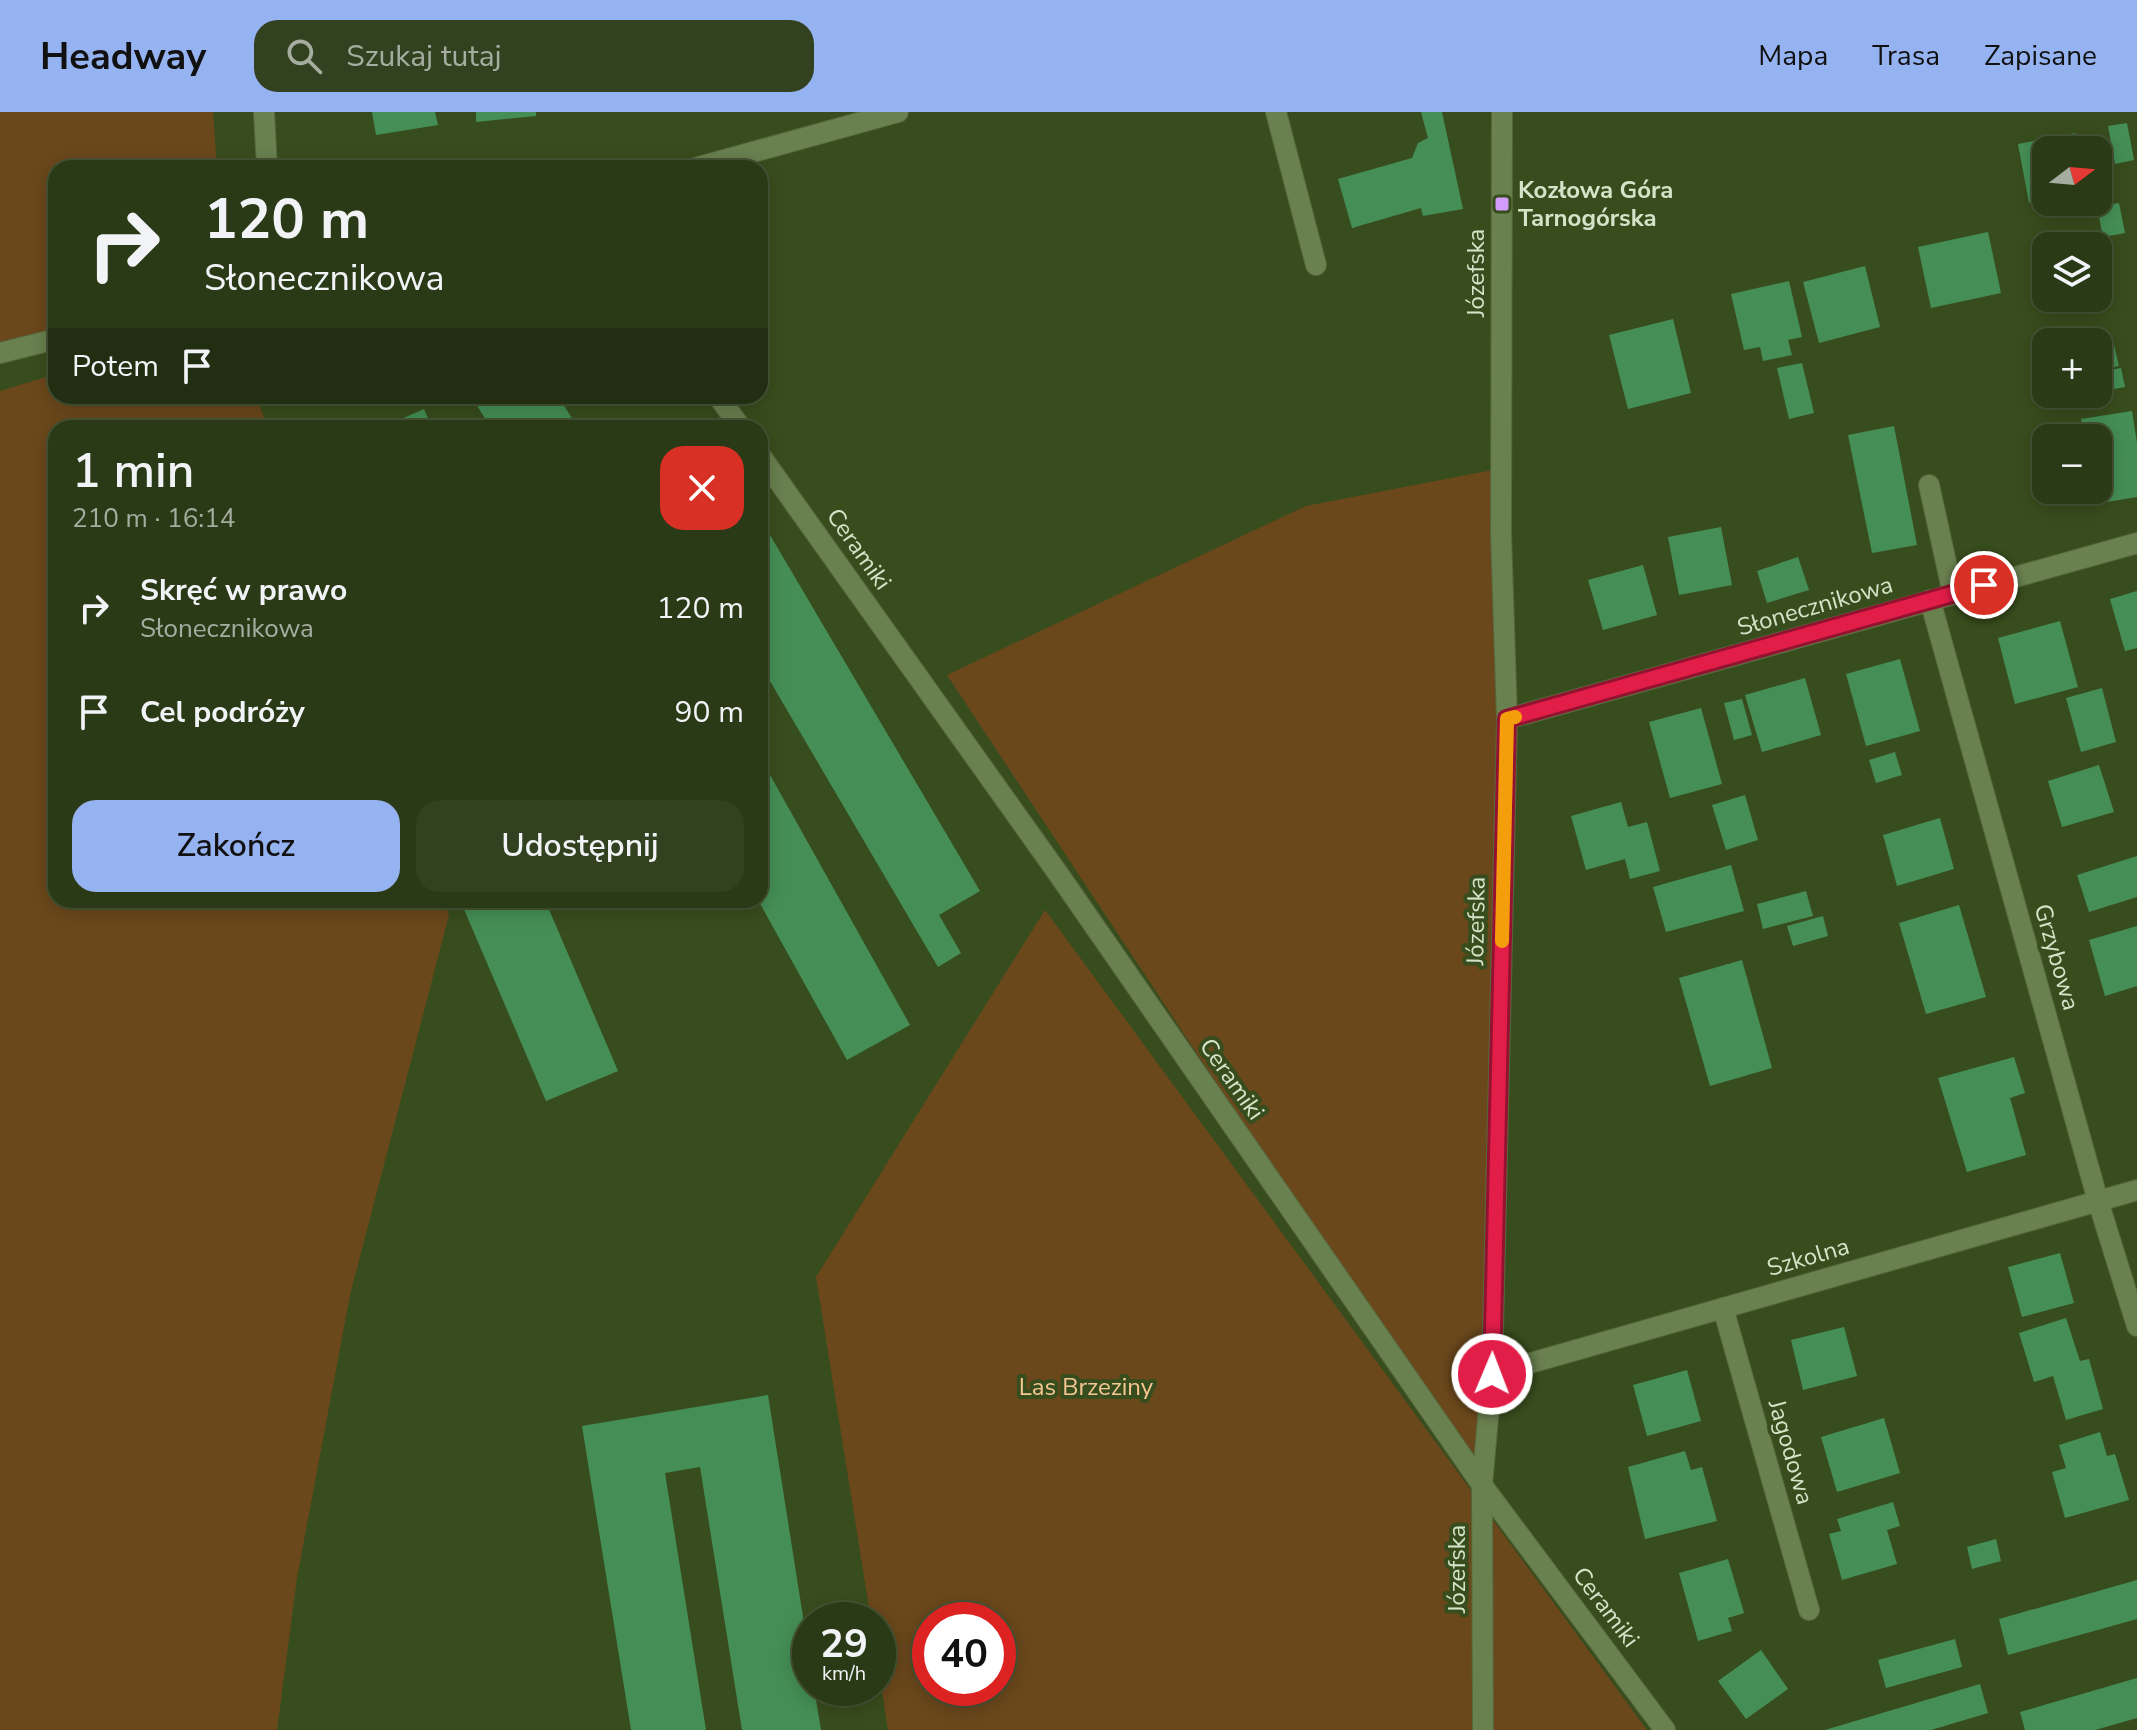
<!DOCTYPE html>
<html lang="pl">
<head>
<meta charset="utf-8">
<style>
	body { margin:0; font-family:"Nunito Sans",sans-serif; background:#32411f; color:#f1f3f6; height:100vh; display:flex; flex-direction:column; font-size:30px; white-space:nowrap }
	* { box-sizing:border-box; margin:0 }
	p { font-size:26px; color:#a5ada1 }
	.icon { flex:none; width:44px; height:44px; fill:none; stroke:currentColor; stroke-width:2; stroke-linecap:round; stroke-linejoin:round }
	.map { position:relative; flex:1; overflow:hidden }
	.details { position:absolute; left:48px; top:308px; width:720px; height:488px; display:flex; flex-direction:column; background:#2a3a16; border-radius:24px; box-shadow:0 4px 20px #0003,0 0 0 2px #465435 }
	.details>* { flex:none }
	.banner { position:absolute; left:48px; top:48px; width:720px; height:244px; border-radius:24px; box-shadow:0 4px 20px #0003,0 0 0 2px #465435; background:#2a3a16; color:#f1f3f6; overflow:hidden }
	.needle { width:52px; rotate:74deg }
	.buttons { position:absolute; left:2032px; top:24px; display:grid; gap:16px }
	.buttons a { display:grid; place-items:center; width:80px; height:80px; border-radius:16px; background:#2a3a16; box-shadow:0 4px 20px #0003,0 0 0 2px #465435; font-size:40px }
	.speed { position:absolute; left:792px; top:1490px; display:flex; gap:16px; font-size:40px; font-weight:700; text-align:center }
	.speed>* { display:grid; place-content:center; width:104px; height:104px; border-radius:50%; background:#2a3a16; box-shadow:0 4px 20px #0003,0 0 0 2px #465435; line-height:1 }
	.speed small { font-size:20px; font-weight:400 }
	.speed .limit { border:12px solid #d22; background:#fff; color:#111 }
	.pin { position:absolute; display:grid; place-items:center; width:68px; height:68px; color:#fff; margin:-34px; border:4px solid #fff; border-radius:50%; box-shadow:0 2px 8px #0007 }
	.me { position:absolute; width:88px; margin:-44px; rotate:1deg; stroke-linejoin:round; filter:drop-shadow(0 0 6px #0008) }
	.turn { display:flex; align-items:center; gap:28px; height:168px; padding:0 24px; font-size:36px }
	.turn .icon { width:104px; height:104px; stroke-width:2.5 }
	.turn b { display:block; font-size:56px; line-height:68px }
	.then { display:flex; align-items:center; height:76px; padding:0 24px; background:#0003; gap:16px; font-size:30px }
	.round { display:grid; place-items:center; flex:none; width:84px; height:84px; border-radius:24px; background:#32411f }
	.overview { display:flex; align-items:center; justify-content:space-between; height:136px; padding:0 24px }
	h1 { font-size:48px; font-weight:600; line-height:60px }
	.cta { display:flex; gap:16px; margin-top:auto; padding:16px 24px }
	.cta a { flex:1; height:92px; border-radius:24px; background:#95b2f1; color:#111; font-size:32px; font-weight:600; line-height:92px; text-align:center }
	.cta a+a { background:#32411f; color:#f1f3f6 }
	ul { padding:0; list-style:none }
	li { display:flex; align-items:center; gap:24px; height:104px; padding:0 24px }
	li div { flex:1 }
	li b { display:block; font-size:30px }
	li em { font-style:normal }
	header { display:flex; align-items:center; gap:48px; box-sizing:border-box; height:112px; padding:0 40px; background:#95b2f1; color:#111 }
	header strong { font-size:38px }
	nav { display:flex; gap:44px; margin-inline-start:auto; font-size:28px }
	.search { width:560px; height:72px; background:#32411f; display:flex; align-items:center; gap:20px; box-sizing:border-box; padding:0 28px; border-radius:24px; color:#a5ada1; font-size:30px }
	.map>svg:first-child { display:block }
	.green { fill:#6b481c; fill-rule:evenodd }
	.building { fill:#458f56 }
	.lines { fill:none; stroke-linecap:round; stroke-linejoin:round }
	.minor-casing { stroke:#56673c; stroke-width:22 }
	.minor { stroke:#69804f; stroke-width:20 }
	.route-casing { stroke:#92132f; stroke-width:20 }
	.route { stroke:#e11d48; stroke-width:14 }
	.slow { stroke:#f59e0b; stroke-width:14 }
	.poi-dot { fill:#d29cfd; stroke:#384d1d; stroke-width:3 }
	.labels { text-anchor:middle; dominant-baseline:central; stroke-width:8; stroke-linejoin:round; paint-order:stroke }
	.poi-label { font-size:24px; font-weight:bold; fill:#d5e3c8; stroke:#384d1d; text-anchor:start }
	.street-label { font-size:24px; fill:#d5e3c8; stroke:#384d1d }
	.park-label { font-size:24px; fill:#f7c793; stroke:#384d1d }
</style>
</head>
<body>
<header>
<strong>Headway</strong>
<div class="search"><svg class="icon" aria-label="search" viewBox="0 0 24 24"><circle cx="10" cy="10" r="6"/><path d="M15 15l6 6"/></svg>Szukaj tutaj</div>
<nav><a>Mapa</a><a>Trasa</a><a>Zapisane</a></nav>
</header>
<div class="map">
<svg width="2137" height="1618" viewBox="0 0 2137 1618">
	<rect width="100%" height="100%" fill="#384d1d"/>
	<!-- green -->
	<g class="green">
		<polygon points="0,0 213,0 217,56 56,56 56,224 0,238"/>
		<polygon points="56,262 56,284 256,284 268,316 56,316 56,788 443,788 449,803 350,1183 297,1466 277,1618 0,1618 0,279"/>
		<polygon points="1503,356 1482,1373 947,563 1306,394"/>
		<path d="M1045,798L1647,1618H888L878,1552V1508H871L816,1165ZM930,1508H998V1576H930Z"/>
	</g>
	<!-- building -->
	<g class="building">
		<polygon points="372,0 435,0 438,13 376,23"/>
		<polygon points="476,0 536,0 536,4 476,10"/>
		<polygon points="1421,0 1442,0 1463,97 1423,104 1421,96 1352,116 1338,67 1412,46 1418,31 1428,26"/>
		<polygon points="2127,11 2134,48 2115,52 2108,14"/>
		<polygon points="2075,21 2078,38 2046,38 2046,87 2029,91 2018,32"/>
		<polygon points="2119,91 2125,121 2103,125 2097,95"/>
		<polygon points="1988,120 2001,181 1931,196 1918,135"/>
		<polygon points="1865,154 1880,215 1819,231 1803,170"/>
		<polygon points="1789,169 1802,225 1788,228 1792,243 1763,249 1760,235 1744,238 1731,182"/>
		<polygon points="1673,207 1691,281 1628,297 1609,223"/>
		<polygon points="2114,233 2119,254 2098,258 2098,237"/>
		<polygon points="1802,251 1814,301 1789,307 1777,256"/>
		<polygon points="2121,256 2125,275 2098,280 2098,260"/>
		<polygon points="471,284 558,284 578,316 491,316"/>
		<polygon points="424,297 432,316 381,316"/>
		<polygon points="2132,299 2137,331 2137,385 2095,392 2093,378 2098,378 2098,326 2084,326 2081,307"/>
		<polygon points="1894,314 1917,433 1872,441 1848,323"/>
		<polygon points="760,406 980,779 939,803 961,841 938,855 760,552"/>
		<polygon points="1721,415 1732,473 1679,483 1668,425"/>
		<polygon points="1798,445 1809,478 1767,491 1757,459"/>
		<polygon points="1643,453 1657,503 1603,518 1588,468"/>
		<polygon points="2137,479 2137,536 2125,539 2110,487"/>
		<polygon points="2060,509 2078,575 2015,592 1998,526"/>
		<polygon points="1900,547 1920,619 1866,634 1846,562"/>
		<polygon points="1805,566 1821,623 1762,640 1745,583"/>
		<polygon points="2102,576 2116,630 2081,640 2066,586"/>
		<polygon points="1742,587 1752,623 1734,628 1724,591"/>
		<polygon points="1701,596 1722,672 1670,686 1649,610"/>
		<polygon points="1895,640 1902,663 1876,671 1869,648"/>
		<polygon points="760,645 910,913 847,948 758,788 760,788"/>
		<polygon points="2099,653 2114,700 2062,715 2048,669"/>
		<polygon points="1745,683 1758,728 1726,738 1712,693"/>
		<polygon points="1621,690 1628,715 1647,710 1660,759 1630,767 1625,747 1586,758 1571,704"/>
		<polygon points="1940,706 1954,757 1897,774 1883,723"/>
		<polygon points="2137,744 2137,785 2089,800 2077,763"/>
		<polygon points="1731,753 1744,799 1666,820 1653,775"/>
		<polygon points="1806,779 1813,804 1763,817 1757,792"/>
		<polygon points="460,788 545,788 618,959 546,989"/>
		<polygon points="1959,793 1986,885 1926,902 1899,811"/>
		<polygon points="1823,804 1828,824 1793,834 1787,814"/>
		<polygon points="2137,814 2137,874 2105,884 2089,828"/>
		<polygon points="1742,848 1772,956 1710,974 1679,866"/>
		<polygon points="2014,945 2025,981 2010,986 2026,1043 1967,1060 1938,966"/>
		<polygon points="2060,1141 2074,1191 2022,1205 2008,1155"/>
		<polygon points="2066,1206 2080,1249 2089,1247 2103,1297 2066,1308 2053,1264 2034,1270 2019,1221"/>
		<polygon points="1844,1215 1857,1264 1803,1278 1791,1228"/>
		<polygon points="1687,1258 1701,1309 1647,1324 1633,1273"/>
		<polygon points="768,1283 810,1549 810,1576 814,1576 821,1618 742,1618 700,1355 665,1361 706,1618 631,1618 582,1314"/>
		<polygon points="1884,1306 1900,1361 1837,1380 1821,1325"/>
		<polygon points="2100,1320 2107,1344 2115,1342 2129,1388 2065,1406 2052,1360 2066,1356 2059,1333"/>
		<polygon points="1685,1339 1691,1358 1702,1355 1717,1409 1645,1427 1628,1355"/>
		<polygon points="1893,1390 1900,1414 1887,1418 1897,1452 1842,1468 1829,1422 1841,1419 1837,1407"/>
		<polygon points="1996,1427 2001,1449 1972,1457 1967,1435"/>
		<polygon points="1728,1447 1744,1501 1728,1506 1732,1519 1698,1529 1679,1461"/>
		<polygon points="2137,1468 2137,1507 2008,1543 1999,1507"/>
		<polygon points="1955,1527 1962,1555 1886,1576 1878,1548"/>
		<polygon points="1761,1538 1788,1577 1746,1607 1718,1569"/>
		<polygon points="2137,1566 2137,1606 2095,1618 2025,1618 2020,1600"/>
		<polygon points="1980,1572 1988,1601 1931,1618 1825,1618"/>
	</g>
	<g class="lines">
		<defs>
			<g id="minor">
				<polyline points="264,0 267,56"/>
				<polyline points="1276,0 1316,153"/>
				<polyline points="695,56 898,0"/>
				<polyline points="0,241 56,227"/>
				<polyline points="718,284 741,316"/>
				<polyline points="760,343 1057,760 1482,1373 1665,1618"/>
				<polyline points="1929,373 1953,482"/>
				<polyline points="1930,488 2098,1089 2137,1214"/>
				<polyline points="1507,607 2137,431"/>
				<polyline points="1723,1196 1809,1498"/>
				<polyline points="1492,1262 2137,1078"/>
				<polyline points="1483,1618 1482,1373 1492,1262 1507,607 1501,422 1502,0"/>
			</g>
		</defs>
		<!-- minor casing -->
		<use href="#minor" class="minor-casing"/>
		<!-- minor -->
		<use href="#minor" class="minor"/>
	</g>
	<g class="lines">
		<defs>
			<polyline id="route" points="1492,1262 1507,607 1984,473"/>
		</defs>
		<!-- route casing -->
		<use href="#route" class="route-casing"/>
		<!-- route -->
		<use href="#route" class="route"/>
		<!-- slow -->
		<polyline class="slow" points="1502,829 1507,607 1515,605"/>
	</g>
	<!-- markers -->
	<rect class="poi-dot" x="1494" y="84" width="16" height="16" rx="4"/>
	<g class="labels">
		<!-- poi labels -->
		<g class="poi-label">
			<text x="1518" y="78">Kozłowa Góra<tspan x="1518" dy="28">Tarnogórska</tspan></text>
		</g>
		<!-- street labels -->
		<g class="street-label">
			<text transform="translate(1476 161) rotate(-90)">Józefska</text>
			<text transform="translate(859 437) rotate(55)">Ceramiki</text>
			<text transform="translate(1815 494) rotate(-16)">Słonecznikowa</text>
			<text transform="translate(1476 809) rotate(-89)">Józefska</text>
			<text transform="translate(2057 845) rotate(74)">Grzybowa</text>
			<text transform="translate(1232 967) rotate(55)">Ceramiki</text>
			<text transform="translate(1808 1145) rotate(-16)">Szkolna</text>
			<text transform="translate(1791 1340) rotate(74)">Jagodowa</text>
			<text transform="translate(1457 1457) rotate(-90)">Józefska</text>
			<text transform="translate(1606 1495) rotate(53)">Ceramiki</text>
		</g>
		<!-- park labels -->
		<g class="park-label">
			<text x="1086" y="1275">Las Brzeziny</text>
		</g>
	</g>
</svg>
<div class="buttons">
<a><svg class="needle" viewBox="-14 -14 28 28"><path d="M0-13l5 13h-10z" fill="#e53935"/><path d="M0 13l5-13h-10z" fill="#a5ada1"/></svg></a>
<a><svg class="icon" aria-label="layers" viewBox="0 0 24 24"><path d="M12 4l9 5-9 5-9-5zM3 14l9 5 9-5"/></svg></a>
<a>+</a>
<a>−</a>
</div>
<div class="speed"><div>29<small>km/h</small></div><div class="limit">40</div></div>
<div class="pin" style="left:1984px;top:473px;background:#d93025"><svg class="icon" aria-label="arrive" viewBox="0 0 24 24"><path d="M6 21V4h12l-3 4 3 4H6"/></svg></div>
<svg class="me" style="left:1492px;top:1262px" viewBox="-20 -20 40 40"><circle r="17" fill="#e11d48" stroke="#fff" stroke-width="3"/><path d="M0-11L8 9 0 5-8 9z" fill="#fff"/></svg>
<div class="banner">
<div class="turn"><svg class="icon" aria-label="right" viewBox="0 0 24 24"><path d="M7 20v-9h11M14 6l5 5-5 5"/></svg><div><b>120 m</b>Słonecznikowa</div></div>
<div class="then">Potem<svg class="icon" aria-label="arrive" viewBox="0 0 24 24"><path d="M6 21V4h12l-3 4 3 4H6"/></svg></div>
</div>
<section class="details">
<div class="overview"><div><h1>1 min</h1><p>210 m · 16:14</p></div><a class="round" style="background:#d93025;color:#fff"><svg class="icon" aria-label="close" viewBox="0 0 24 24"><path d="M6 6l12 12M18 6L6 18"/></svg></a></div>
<ul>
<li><svg class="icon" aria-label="right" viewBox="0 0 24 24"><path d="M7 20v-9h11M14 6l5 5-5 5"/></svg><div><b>Skręć w prawo</b><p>Słonecznikowa</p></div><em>120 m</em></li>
<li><svg class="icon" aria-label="arrive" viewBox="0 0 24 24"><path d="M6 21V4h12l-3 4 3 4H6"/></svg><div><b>Cel podróży</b></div><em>90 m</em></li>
</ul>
<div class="cta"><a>Zakończ</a><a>Udostępnij</a></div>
</section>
</div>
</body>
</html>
